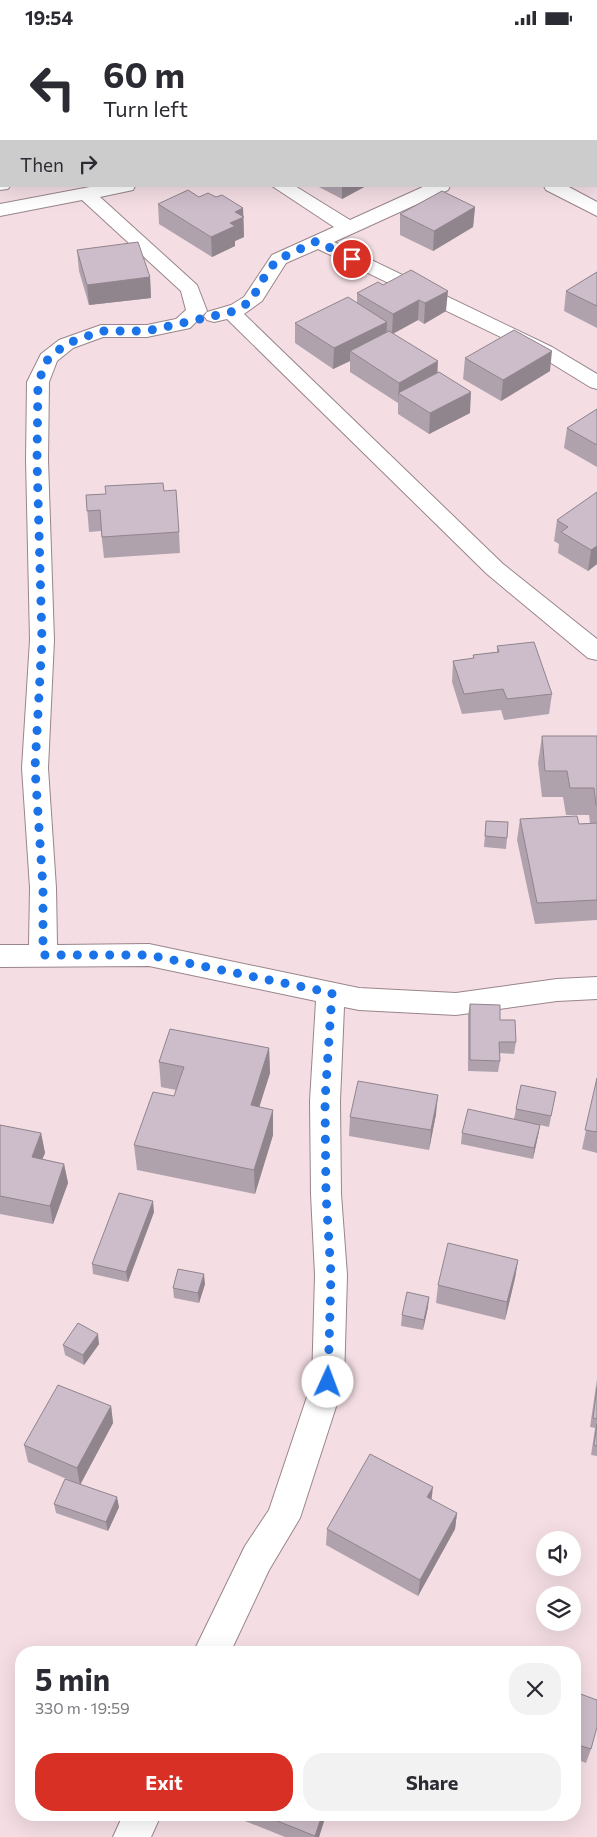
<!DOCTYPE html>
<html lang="en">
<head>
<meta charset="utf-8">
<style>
	body { margin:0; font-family:Commissioner,sans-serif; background:#f2f2f3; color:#2b2b33; height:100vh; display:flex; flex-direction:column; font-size:19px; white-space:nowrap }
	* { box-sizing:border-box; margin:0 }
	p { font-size:16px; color:#7c7c81 }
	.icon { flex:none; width:28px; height:28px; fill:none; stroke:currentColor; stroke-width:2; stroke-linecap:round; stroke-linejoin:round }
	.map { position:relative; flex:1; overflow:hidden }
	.details { position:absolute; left:15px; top:1611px; width:566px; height:175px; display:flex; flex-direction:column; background:#fff; border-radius:20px; box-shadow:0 5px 20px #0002 }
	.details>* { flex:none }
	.banner { position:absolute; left:0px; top:0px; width:598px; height:152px; box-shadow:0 5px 20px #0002; background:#fff; color:#2b2b33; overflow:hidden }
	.tools { position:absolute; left:536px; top:1496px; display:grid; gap:10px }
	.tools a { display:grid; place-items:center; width:45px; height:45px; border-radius:50%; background:#fff; box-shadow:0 5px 20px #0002; font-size:25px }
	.pin { position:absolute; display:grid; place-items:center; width:42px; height:42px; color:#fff; margin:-21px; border:2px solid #fff; border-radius:50%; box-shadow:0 1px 5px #0007 }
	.me { position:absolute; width:55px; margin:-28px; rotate:2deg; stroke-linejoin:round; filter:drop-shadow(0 0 4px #0008) }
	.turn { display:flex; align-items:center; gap:18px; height:105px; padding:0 20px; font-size:22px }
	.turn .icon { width:65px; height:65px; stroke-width:2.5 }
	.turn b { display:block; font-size:35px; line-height:42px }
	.then { display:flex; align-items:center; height:48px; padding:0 20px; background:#0003; gap:10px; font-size:19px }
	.round { display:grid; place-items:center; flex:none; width:52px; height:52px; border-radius:20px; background:#f2f2f3 }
	.headline { display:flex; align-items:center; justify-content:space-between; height:85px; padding:0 20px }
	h1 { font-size:30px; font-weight:700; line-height:38px }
	.button { display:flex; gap:10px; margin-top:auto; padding:10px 20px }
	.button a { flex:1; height:58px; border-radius:20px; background:#d93025; color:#fff; font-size:20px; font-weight:700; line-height:58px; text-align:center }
	.button a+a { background:#f2f2f3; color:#2b2b33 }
	.status { display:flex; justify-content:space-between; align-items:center; height:35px; padding:0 25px; background:#fff; direction:ltr }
	.status svg { height:14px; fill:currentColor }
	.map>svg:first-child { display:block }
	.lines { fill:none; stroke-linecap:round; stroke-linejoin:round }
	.minor-casing { stroke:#99858b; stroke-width:2 }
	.minor { fill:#fff; fill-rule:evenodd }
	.wall { fill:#b0a2ad }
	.shaded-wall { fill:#90848d }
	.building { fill:#cdbcc9; stroke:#90848d }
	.route { stroke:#1a73e8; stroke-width:9; stroke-dasharray:0 16.2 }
</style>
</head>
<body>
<div class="status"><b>19:54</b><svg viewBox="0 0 49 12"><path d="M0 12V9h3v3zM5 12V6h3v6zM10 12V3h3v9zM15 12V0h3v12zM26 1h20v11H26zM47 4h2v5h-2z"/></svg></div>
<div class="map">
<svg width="597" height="1802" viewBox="0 0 597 1802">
	<rect width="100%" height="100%" fill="#f4dee4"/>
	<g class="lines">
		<defs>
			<g id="minor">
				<polygon points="0,143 1,151 10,151 8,154 0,155"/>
				<polygon points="95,151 135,151 133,155 100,162 197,250 207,276 190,293 147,302 103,302 73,313 57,326 49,347 48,425 54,605 48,733 56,853 57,910 149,909 359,953 456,958 557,944 597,942 597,964 557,966 456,980 359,975 344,972 340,1066 341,1159 347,1240 344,1347 300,1483 269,1535 230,1618 193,1618 245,1511 269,1475 312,1347 315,1240 311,1159 310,1066 316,966 149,931 0,932 0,910 29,910 30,853 22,733 30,605 26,425 27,347 41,319 59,305 101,290 147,290 176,284 186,275 181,256 82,165 0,181 0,169"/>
				<polygon points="272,151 295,151 350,185 425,151 450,151 448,155 334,207 552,312 597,339 597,354 590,352 538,320 318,214 286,228 262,266 244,279 503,529 597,604 597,625 588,623 487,539 227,284 214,287 207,285 204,281 207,277 231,270 244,262 272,220 334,192"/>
				<polygon points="544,151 567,151 597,167 597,181 546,155"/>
				<polygon points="123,1780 161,1780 151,1802 113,1802"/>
			</g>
		</defs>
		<!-- minor casing -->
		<use href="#minor" class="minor-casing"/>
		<!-- minor -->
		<use href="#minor" class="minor"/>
	</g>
	<!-- wall -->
	<g class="wall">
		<polygon points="41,0 86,0 84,1 42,1"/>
		<polygon points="317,151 366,151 342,164"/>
		<polygon points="199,162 216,162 243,173 244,202 235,206 235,211 212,222 159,189 158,169"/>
		<polygon points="475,172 473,192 433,216 400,200 400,179"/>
		<polygon points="77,215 150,242 151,263 89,270 79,236"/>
		<polygon points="597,237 597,293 564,276 566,256"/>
		<polygon points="383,250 446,276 424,289 418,285 393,299 437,338 470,378 429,399 398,379 398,368 350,337 350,326 333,334 295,308 295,288 357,268 357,258"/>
		<polygon points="465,323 550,336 501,366 463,344"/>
		<polygon points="597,374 597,432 564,413 567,393"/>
		<polygon points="597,457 597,529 588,536 558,518 559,509 554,506 557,485"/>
		<polygon points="86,460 179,497 180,518 104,523 101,496 89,497"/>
		<polygon points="497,611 552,659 549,679 504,685 501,675 462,679 452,647 453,626 473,624 473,620 497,617"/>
		<polygon points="542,701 597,701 597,885 535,889 517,805 520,784 579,789 590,788 589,780 566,780 563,762 542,762 538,728"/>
		<polygon points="486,786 507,803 506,814 484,812"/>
		<polygon points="470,969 500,985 516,1007 514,1019 500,1018 500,1026 498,1037 468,1036 468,980"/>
		<polygon points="269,1013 270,1038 259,1072 273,1100 255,1159 137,1135 134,1110 174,1061 176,1055 161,1052 159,1027"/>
		<polygon points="597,1043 597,1118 582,1114"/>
		<polygon points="556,1057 549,1092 540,1090 533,1124 461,1109 462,1098 514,1084 516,1074"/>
		<polygon points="436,1079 429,1115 349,1101 350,1082"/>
		<polygon points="0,1090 41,1098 45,1118 42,1124 64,1129 68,1148 53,1189 0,1179"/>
		<polygon points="154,1177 128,1247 93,1239 92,1229"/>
		<polygon points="518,1225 515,1243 505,1285 436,1268 438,1250"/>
		<polygon points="205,1249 199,1268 174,1263 173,1253"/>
		<polygon points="428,1272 423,1295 401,1291 402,1280"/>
		<polygon points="99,1309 84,1330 65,1320 63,1310"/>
		<polygon points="597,1344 597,1421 591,1420 595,1393 590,1392"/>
		<polygon points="111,1371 113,1388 80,1450 28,1427 24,1410"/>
		<polygon points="54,1469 119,1472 108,1496 56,1478"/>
		<polygon points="457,1478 455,1494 418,1561 326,1510 327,1494"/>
		<polygon points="575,1657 591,1714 586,1728 575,1724"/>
		<polygon points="230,1780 326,1780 319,1802 285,1802"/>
	</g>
	<!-- shaded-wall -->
	<g class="shaded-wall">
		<polygon points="0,0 9,0 9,1 1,1 1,15 0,15"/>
		<polygon points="57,0 86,0 84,1 57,1"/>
		<rect x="596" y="47" width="1" height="19"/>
		<rect x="596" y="93" width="1" height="19"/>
		<polygon points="342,151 366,151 342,164"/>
		<polygon points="475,172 473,192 433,216 434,196"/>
		<polygon points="243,173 244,202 235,206 235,211 212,222 211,202 230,188 235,177"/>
		<polygon points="150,242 151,263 89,270 87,250"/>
		<polygon points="448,256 446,276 424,289 425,268"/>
		<polygon points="419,265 418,285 392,299 393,279"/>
		<polygon points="387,287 386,307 350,316 350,326 333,334 334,313"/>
		<polygon points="552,316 550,336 501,366 503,345"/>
		<polygon points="438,326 437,347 398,358 398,368 399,348"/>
		<polygon points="471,357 470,378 429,399 430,378"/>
		<polygon points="597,511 597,529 588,536 591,515"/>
		<polygon points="269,1013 270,1038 252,1095 251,1070"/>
		<polygon points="438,1060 436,1079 429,1115 431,1095"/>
		<polygon points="273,1075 273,1100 255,1159 254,1135"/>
		<polygon points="540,1090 538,1101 533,1124 534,1113"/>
		<polygon points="41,1098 45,1118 35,1142 32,1122"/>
		<polygon points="64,1129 68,1148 53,1189 50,1171"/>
		<polygon points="153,1166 154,1177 128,1247 126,1237"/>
		<polygon points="518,1225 515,1243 505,1285 507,1267"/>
		<polygon points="204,1239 205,1249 199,1268 198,1258"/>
		<polygon points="429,1262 428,1272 423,1295 424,1285"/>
		<polygon points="98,1299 99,1309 84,1330 83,1320"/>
		<polygon points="111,1371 113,1388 80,1450 77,1433"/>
		<polygon points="433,1452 431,1469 427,1462"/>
		<polygon points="117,1462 119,1472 108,1496 106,1487"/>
		<polygon points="457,1478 455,1494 418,1561 420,1545"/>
		<polygon points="322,1780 326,1780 319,1802 315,1802"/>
	</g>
	<!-- building -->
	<g class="building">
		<polygon points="254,0 272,0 273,1 248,1"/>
		<rect x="596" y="15" width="1" height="32"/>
		<polygon points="596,69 597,70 597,93 596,93"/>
		<polygon points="188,155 199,162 208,158 216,162 222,160 243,173 235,177 244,182 230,188 235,191 211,202 158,169"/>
		<polygon points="442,156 475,172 434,196 400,179"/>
		<polygon points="138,207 150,242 87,250 77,215"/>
		<polygon points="411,235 448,256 425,268 419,265 393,279 357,258 378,247 383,250"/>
		<polygon points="597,237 597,271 566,256"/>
		<polygon points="348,262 387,287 334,313 295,288"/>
		<polygon points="514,295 552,316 503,345 465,323"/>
		<polygon points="389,296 438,326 399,348 350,316"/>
		<polygon points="439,337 471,357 430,378 398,358"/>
		<polygon points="597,374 597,410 567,393"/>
		<polygon points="163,448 164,456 176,455 179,497 102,502 100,475 87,476 86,460 106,459 105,451"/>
		<polygon points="597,457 597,511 591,515 561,497 568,492 557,485"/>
		<polygon points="534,607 552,659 507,664 503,654 464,659 453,626 474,623 473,620 499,617 497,611"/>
		<polygon points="542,701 597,701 597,770 596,770 594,753 570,753 567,736 545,736"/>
		<polygon points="577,781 579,789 597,788 597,865 537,868 520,784"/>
		<polygon points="486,786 508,787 507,803 485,801"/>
		<polygon points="470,969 500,970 500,985 515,985 516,1007 499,1007 500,1026 470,1025"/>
		<polygon points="170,994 269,1013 251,1070 273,1075 254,1135 134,1110 153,1057 174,1061 184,1032 159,1027"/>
		<polygon points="597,1043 597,1097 585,1095"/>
		<polygon points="358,1046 438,1060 431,1095 350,1082"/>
		<polygon points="521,1050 556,1057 551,1081 516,1074"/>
		<polygon points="468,1074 540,1090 534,1113 462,1098"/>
		<polygon points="0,1090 41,1098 32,1122 64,1129 50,1171 0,1161"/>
		<polygon points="119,1158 153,1166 126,1237 92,1229"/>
		<polygon points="448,1208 518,1225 507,1267 438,1250"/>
		<polygon points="178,1234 204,1239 198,1258 173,1253"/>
		<polygon points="407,1257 429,1262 424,1285 402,1280"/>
		<polygon points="78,1288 98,1299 83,1320 63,1310"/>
		<polygon points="58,1350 111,1371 77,1433 24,1410"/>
		<polygon points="597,1352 597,1384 593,1383"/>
		<polygon points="597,1389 597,1411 594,1410"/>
		<polygon points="370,1419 433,1452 427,1462 457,1478 420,1545 327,1494"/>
		<polygon points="65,1444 117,1462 106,1487 54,1469"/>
		<polygon points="575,1657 597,1665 597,1692 591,1714 575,1709"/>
		<polygon points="262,1780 322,1780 315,1801"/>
	</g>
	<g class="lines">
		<!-- route -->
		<polyline class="route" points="328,1347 331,1240 326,1159 325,1066 332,958 149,920 43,920 43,853 35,733 42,605 37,425 38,347 48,324 66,309 101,296 147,296 231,277 250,267 269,234 279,224 317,206 352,224"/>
	</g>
</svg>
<div class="tools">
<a><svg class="icon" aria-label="sound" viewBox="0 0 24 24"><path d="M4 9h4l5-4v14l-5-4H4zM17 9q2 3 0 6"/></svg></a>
<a><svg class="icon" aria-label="layers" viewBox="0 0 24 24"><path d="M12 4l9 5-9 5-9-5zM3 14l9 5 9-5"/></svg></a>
</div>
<div class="pin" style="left:352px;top:224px;background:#d93025"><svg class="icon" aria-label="arrive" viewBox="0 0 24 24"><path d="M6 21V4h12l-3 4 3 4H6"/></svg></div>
<svg class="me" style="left:328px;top:1347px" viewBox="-20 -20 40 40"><circle r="19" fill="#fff"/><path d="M0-13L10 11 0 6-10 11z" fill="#1a73e8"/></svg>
<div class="banner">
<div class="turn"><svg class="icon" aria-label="left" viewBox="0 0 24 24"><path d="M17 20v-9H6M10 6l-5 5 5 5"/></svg><div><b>60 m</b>Turn left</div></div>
<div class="then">Then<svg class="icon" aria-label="right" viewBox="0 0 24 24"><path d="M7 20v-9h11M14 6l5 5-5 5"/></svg></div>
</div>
<section class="details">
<div class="headline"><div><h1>5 min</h1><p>330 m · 19:59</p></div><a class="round"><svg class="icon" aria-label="close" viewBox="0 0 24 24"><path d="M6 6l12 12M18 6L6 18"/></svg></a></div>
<div class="button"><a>Exit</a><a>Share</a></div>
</section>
</div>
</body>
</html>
